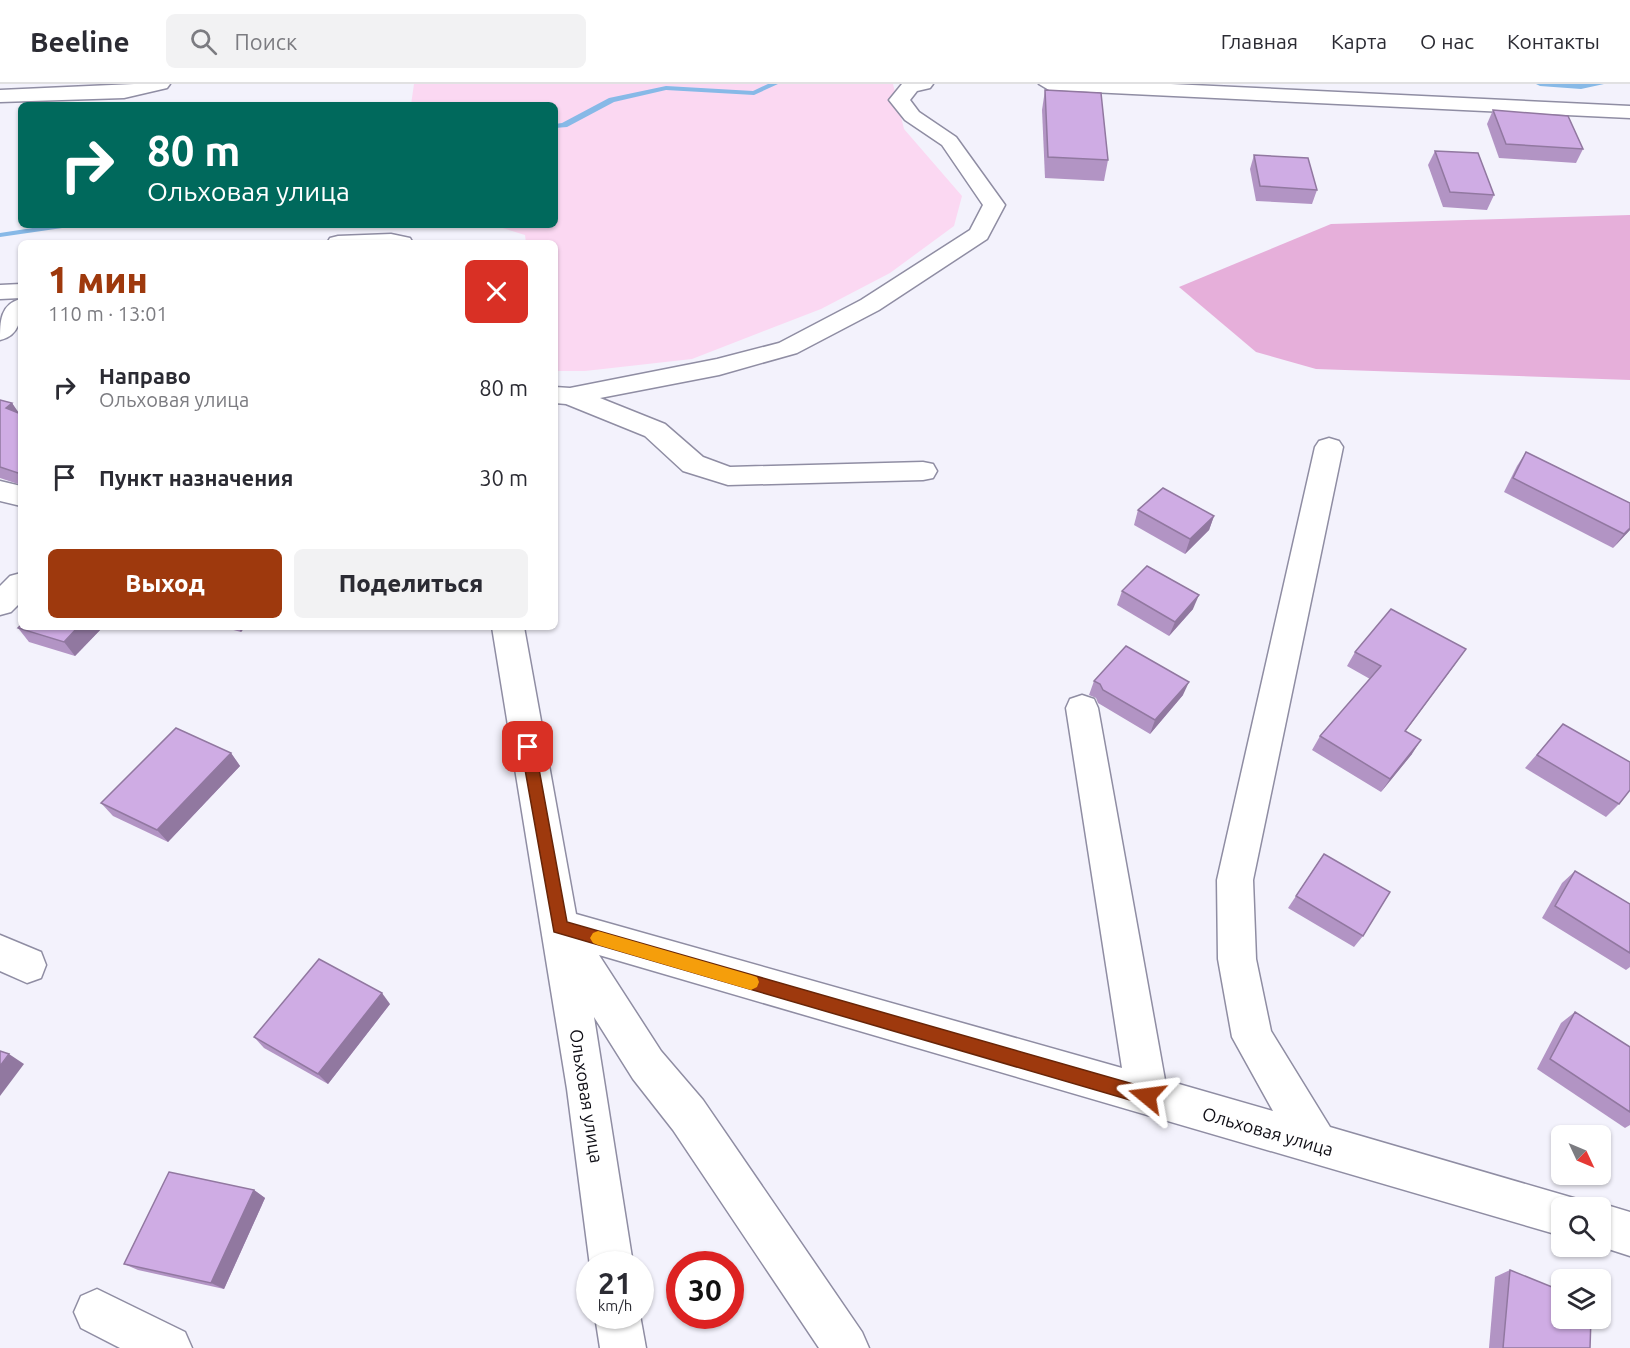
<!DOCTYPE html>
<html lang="ru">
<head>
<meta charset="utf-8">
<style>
	body { margin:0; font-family:Ubuntu,sans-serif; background:#f2f2f3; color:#2b2b33; height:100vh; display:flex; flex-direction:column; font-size:22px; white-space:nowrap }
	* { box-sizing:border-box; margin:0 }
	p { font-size:20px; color:#7c7c81 }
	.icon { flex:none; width:33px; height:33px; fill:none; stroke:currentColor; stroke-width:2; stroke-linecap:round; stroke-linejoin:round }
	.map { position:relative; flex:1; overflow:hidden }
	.sheet { position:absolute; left:18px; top:156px; width:540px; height:390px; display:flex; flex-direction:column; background:#fff; border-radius:9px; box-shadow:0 2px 4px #0004 }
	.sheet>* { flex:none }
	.banner { position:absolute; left:18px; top:18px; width:540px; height:126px; border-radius:9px; box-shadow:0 2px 4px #0004; background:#00695c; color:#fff; overflow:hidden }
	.needle { width:39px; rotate:134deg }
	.buttons { position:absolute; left:1551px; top:1041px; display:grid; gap:12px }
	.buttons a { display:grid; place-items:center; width:60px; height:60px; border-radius:9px; background:#fff; box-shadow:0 2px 4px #0004; font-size:30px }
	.speed { position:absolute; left:576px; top:1167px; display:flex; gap:12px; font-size:30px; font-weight:700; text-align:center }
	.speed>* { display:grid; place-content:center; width:78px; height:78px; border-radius:50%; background:#fff; box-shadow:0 2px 4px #0004; line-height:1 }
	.speed small { font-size:15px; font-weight:400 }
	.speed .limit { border:9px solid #d22; background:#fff; color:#111 }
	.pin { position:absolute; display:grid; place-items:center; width:51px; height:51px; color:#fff; margin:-26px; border-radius:12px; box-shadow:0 3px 9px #0006 }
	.me { position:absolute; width:66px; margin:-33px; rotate:286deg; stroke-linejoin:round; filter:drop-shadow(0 0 4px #0008) }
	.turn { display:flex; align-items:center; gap:21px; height:126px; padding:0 30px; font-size:27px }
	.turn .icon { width:78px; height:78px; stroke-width:2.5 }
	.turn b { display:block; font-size:42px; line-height:51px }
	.round { display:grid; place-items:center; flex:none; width:63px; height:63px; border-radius:9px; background:#f2f2f3 }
	.headline { display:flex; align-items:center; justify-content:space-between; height:102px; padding:0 30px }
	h1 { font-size:36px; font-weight:800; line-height:45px; color:#9e390d }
	.primary-button { display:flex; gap:12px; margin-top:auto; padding:12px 30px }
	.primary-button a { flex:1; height:69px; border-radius:9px; background:#9e390d; color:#fff; font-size:24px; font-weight:800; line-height:69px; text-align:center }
	.primary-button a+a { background:#f2f2f3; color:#2b2b33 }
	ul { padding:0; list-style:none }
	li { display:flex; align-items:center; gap:18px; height:90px; padding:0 30px }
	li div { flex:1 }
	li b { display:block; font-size:22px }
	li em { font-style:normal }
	header { display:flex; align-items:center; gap:36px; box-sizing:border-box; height:84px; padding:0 30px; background:#fff; border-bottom:2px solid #e1e1e2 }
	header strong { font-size:28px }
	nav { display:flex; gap:33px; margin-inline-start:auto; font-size:21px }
	.search { width:420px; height:54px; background:#f2f2f3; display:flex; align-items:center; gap:15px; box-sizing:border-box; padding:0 21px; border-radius:9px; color:#7c7c81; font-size:22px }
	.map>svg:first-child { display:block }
	.green { fill:#fbd8f2 }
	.forest { fill:#e6afda }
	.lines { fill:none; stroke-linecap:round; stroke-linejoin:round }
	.stream { fill:#87b9e7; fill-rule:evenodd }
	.minor-casing { stroke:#8f8da3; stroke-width:3 }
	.minor { fill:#fff; fill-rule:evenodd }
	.wall { fill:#b294c4 }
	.shaded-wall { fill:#9178a0 }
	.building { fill:#cface4; stroke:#9178a0; stroke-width:1.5 }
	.route { fill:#9e390d; stroke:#672508; stroke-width:1.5 }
	.slow { fill:#f59e0b }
	.labels { text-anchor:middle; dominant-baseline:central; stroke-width:6; stroke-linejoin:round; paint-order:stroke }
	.near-street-label { font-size:18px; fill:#0f0e15; stroke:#fff }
</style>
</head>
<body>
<header>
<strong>Beeline</strong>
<div class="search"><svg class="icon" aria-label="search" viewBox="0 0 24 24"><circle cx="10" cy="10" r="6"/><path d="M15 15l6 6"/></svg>Поиск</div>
<nav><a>Главная</a><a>Карта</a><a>О нас</a><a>Контакты</a></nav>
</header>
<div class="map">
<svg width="1630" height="1264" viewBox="0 0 1630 1264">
	<rect width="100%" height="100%" fill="#f3f2fc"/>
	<!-- green -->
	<polygon class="green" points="414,0 893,0 904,45 962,112 954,142 890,189 821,225 692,275 585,287 555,287 555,159 526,159 525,151 493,141 555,141 555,21 411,21"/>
	<!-- forest -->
	<polygon class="forest" points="1630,131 1630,296 1316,285 1256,268 1179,203 1331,140"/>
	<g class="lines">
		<!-- stream -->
		<g class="stream">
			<polygon points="768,0 778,0 754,11 666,6 614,18 567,43 555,44 555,40 562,39 609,14 666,2 753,7"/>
			<polygon points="1536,0 1604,0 1581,5 1540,2"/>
			<polygon points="52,141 73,141 69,143 0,153 0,149"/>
		</g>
		<defs>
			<g id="minor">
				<polygon points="134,0 170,0 167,4 124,14 0,18 0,6"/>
				<polygon points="902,0 933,0 930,4 917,7 910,16 919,28 956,53 1005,121 987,155 879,226 797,269 719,291 600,314 665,340 703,373 730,383 923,378 933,380 937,387 933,394 923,396 728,401 683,387 645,352 566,320 555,319 555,303 570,304 717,275 779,259 861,216 970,146 983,121 942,61 905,36 889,16"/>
				<polygon points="1039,0 1171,0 1630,22 1630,34 1049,6"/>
				<polygon points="391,150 410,154 413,159 327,159 330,154 338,152"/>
				<polygon points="21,200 21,214 0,215 0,201"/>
				<path d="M21,215C21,233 21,251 0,256C0,238 0,220 21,215Z"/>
				<polygon points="1329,354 1339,357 1343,363 1253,796 1256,875 1271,947 1330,1043 1577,1115 1581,1124 1562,1124 1562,1152 599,871 661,967 703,1016 862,1248 869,1264 819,1264 673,1046 633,995 594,933 633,1180 590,1182 567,1005 492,543 524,543 576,830 1122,984 1066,624 1070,615 1082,611 1094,615 1098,624 1165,996 1273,1027 1232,953 1218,875 1217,796 1315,363 1319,357"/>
				<polygon points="0,397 21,402 21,422 0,417"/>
				<polygon points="21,489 21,518 11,528 0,531 0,502 10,492"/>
				<polygon points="0,851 41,868 46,881 41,894 27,899 0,887"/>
				<polygon points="1600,1119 1630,1128 1630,1172 1599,1162 1600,1124 1589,1124"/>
				<polygon points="97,1205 185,1248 192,1264 120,1264 81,1244 74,1228 81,1212"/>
				<polygon points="595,1232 640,1231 646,1264 600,1264"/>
			</g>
		</defs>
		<!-- minor casing -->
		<use href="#minor" class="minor-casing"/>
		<!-- minor -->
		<use href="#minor" class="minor"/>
	</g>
	<!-- wall -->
	<g class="wall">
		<polygon points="1045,6 1108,76 1104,97 1045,94 1042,26"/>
		<polygon points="1493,26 1583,65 1576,79 1499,74 1487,40"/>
		<polygon points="1435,67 1494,111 1487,126 1443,123 1428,81"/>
		<polygon points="1254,71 1317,106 1312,120 1256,117 1250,85"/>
		<polygon points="0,316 12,319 18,329 21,330 21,401 0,394"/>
		<polygon points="1526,368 1630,419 1630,446 1613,464 1504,408 1517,382"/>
		<polygon points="1138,426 1214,432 1209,446 1185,470 1134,441"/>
		<polygon points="1122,507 1193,525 1169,552 1117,521"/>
		<polygon points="21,543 103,543 75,572 29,558 18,544"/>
		<polygon points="222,543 245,543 241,548"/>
		<polygon points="1355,568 1456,579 1405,647 1412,670 1381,708 1312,666 1320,652 1370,595 1347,582"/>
		<polygon points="1094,597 1183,611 1150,650 1098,619 1096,614 1089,611"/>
		<polygon points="1563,640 1619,720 1606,733 1525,684"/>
		<polygon points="231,669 240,682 168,758 113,732 101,719"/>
		<polygon points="1324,770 1363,852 1354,863 1288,824"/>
		<polygon points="1575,787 1630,820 1630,883 1626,886 1542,834 1562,799"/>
		<polygon points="390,920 328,1000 264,964 254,953"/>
		<polygon points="1575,928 1630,963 1630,1041 1625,1044 1537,985 1561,939"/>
		<polygon points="254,1106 265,1114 224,1205 138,1186 124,1180"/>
		<polygon points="1510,1186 1590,1264 1489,1264 1495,1193"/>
	</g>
	<!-- shaded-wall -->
	<g class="shaded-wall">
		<polygon points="12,319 21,332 6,324"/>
		<polygon points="1214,432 1209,446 1185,470 1190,455"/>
		<polygon points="1630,444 1630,446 1613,464 1624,450"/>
		<polygon points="1199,511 1193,525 1169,552 1175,538"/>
		<polygon points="78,543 103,543 75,572 64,558"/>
		<polygon points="238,543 245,543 241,548"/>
		<polygon points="1466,565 1456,579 1396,660 1405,647"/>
		<polygon points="1189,598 1183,611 1150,650 1155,636"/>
		<polygon points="1421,656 1412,670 1381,708 1390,695"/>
		<polygon points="231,669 240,682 168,758 157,746"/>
		<polygon points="382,909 390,920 328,1000 318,990"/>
		<polygon points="9,970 24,980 0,1012 0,982"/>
		<polygon points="254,1106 265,1114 224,1205 211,1199"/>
	</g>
	<!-- building -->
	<g class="building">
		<polygon points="1045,6 1101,9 1108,76 1048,73"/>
		<polygon points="1493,26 1568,32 1583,65 1506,60"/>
		<polygon points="1435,67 1478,69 1494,111 1450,108"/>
		<polygon points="1254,71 1308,74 1317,106 1260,102"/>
		<polygon points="0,316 12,319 6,324 21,330 21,390 0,383"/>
		<polygon points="1526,368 1630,419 1630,444 1624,450 1513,394"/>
		<polygon points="1163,404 1214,432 1190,455 1138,426"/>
		<polygon points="1147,482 1199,511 1175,538 1122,507"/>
		<polygon points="1391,525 1466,565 1405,647 1421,656 1390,695 1320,652 1381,582 1355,568"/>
		<polygon points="21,541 21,543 78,543 64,558 18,544"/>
		<polygon points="1126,562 1189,598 1155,636 1103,606 1100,600 1094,597"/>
		<polygon points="1563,640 1630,678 1630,706 1619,720 1537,671"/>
		<polygon points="176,644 231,669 157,746 101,719"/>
		<polygon points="1324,770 1390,808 1363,852 1296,812"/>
		<polygon points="1575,787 1630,820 1630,869 1555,822"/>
		<polygon points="319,875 382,909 318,990 254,953"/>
		<polygon points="1575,928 1630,963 1630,1028 1550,975"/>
		<polygon points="0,967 9,970 0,982"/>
		<polygon points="169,1088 254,1106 211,1199 124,1180"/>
		<polygon points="1510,1186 1562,1207 1562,1234 1591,1234 1590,1264 1503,1264"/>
	</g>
	<!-- route -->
	<polygon class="route" points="528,657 535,663 567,838 1147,1004 1153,1006 1155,1012 1153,1018 1147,1021 554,848 521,663"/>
	<!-- slow -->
	<polygon class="slow" points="598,847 751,891 757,893 759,898 757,903 751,906 598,861 593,859 590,854 593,849"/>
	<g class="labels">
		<!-- near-street labels -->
		<g class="near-street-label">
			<text transform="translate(587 1012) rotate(81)">Ольховая улица</text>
			<text transform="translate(1268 1047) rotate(16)">Ольховая улица</text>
		</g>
	</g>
</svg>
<div class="buttons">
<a><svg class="needle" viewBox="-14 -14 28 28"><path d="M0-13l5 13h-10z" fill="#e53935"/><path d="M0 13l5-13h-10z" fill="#7c7c81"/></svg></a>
<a><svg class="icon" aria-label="search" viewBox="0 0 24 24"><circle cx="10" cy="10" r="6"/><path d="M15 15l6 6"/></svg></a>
<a><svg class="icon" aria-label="layers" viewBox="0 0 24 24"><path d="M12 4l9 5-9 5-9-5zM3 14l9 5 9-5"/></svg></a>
</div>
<div class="speed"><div>21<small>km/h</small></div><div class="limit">30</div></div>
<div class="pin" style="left:528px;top:663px;background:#d93025"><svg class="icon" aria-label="arrive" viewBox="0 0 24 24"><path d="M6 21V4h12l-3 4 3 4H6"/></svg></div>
<svg class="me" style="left:1147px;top:1012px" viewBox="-20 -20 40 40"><path d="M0-17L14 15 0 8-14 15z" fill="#9e390d" stroke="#fff" stroke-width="4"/></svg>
<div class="banner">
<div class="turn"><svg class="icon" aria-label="right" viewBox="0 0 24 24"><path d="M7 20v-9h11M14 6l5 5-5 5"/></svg><div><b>80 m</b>Ольховая улица</div></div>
</div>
<section class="sheet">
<div class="headline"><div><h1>1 мин</h1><p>110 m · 13:01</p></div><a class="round" style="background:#d93025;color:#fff"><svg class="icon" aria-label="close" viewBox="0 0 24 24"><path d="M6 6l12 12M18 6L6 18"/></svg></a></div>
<ul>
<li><svg class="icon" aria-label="right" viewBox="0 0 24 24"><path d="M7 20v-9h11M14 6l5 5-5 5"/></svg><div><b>Направо</b><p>Ольховая улица</p></div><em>80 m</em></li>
<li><svg class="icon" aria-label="arrive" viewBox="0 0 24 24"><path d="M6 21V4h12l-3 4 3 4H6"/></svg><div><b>Пункт назначения</b></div><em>30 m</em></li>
</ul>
<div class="primary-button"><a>Выход</a><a>Поделиться</a></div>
</section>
</div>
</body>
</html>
